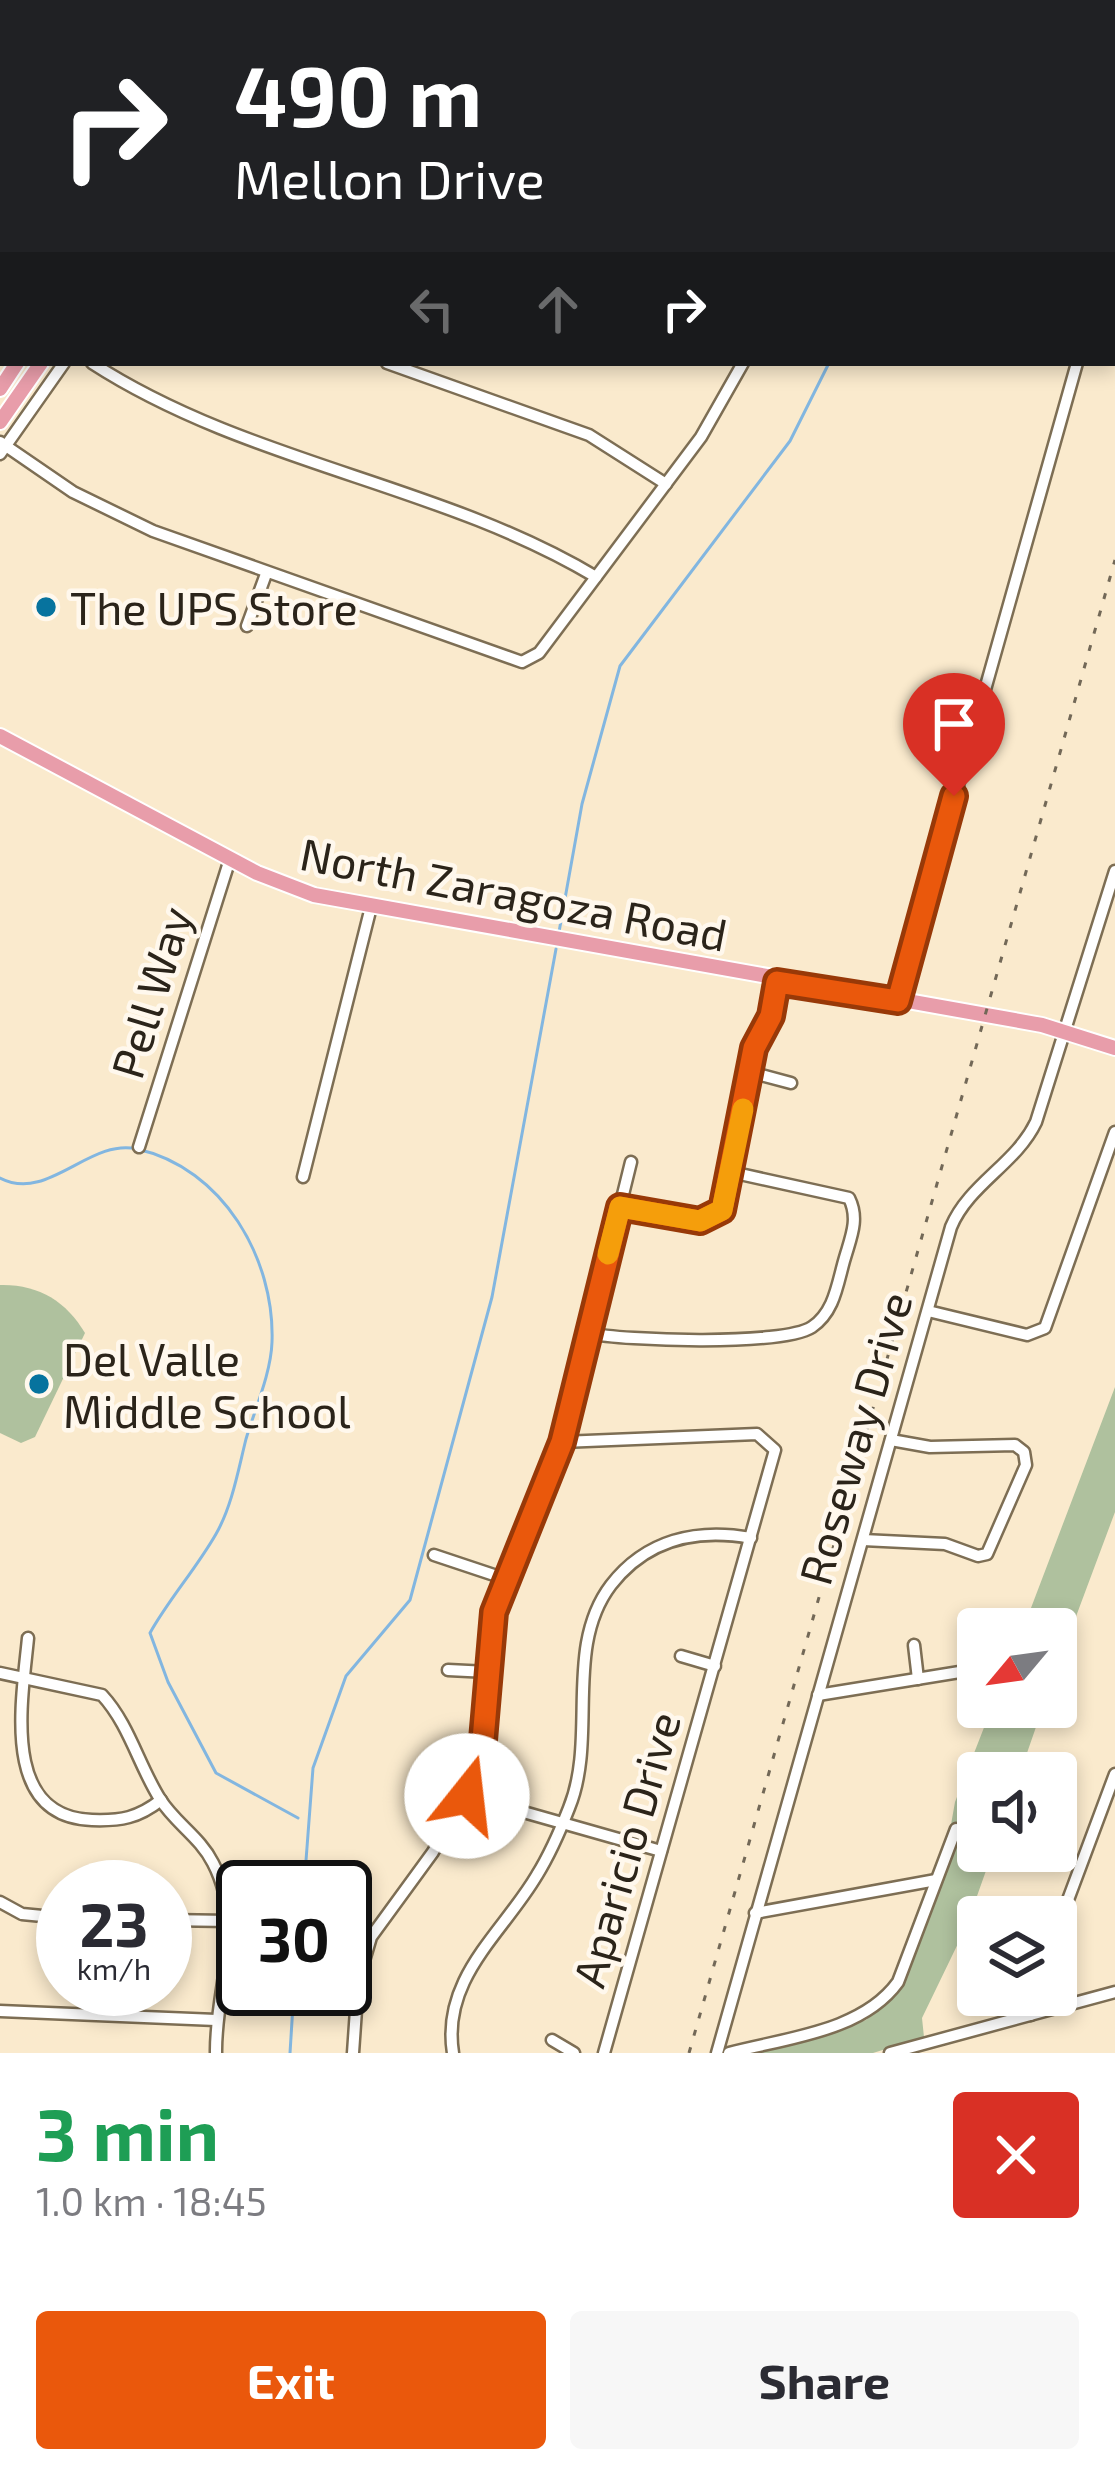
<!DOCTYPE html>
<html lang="en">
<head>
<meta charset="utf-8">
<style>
	body { margin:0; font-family:"Exo 2",sans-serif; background:#f7f7f7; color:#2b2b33; height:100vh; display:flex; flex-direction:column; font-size:45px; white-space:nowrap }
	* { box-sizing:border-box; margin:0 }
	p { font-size:39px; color:#7c7c81 }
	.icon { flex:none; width:66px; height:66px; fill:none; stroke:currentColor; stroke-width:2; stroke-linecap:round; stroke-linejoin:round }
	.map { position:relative; height:2053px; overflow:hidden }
	.details { display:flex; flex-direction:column; background:#fff; flex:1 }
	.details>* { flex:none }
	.top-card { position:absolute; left:0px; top:0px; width:1116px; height:366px; box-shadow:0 6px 18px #0003; background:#202124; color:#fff; overflow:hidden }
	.needle { width:78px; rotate:241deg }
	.controls { position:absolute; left:957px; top:1608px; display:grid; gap:24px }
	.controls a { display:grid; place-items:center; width:120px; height:120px; border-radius:12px; background:#fff; box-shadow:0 6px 18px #0003; font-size:60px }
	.speed { position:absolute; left:36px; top:1860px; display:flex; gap:24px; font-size:60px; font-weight:700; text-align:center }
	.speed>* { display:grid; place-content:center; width:156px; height:156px; border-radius:50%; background:#fff; box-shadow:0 6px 18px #0003; line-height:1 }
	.speed small { font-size:30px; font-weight:400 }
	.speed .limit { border:6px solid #111; border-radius:18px; background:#fff; color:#111 }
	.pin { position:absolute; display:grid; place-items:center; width:102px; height:102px; color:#fff; margin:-123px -51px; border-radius:50% 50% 50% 0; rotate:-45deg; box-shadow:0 0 12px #0007 }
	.pin .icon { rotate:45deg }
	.me { position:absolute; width:132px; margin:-66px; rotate:16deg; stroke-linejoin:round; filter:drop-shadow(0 0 9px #0008) }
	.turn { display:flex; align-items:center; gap:42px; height:252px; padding:0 36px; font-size:54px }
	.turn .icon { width:156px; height:156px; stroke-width:2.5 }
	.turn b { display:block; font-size:84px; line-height:102px }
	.lanes { display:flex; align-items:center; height:114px; padding:0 36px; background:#0003; justify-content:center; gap:60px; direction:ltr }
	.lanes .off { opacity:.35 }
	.round { display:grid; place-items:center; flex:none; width:126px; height:126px; border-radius:12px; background:#f7f7f7 }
	.head { display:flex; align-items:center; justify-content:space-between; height:204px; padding:0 36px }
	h1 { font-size:72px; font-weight:700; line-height:90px; color:#1e9e55 }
	.cta { display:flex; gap:24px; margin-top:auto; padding:24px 36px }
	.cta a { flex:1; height:138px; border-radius:12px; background:#ea580c; color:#fff; font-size:48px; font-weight:700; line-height:138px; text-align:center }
	.cta a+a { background:#f7f7f7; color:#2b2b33 }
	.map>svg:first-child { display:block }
	.green { fill:#afc19e }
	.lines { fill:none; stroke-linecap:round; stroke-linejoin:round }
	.stream { stroke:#82b6e0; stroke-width:3 }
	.minor-casing { stroke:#7d6e54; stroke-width:15 }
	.major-casing { stroke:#fff; stroke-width:18 }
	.minor { stroke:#fff; stroke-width:10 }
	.major { stroke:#e89daa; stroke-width:14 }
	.rail { stroke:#726857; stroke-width:3; stroke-dasharray:6 12; stroke-linecap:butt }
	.route-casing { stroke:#983908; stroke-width:30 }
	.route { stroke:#ea580c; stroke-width:21 }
	.slow { stroke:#f59e0b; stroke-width:21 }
	.poi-dot { fill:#07739e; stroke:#fff8ed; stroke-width:4.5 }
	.labels { text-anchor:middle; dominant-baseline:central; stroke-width:9; stroke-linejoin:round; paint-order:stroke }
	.poi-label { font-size:45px; fill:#2b241a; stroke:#fff8ed; text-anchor:start }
	.street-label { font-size:45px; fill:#2b241a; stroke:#fff8ed }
</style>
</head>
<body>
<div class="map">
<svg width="1115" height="2053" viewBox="0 0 1115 2053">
	<rect width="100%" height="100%" fill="#faeacd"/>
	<!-- green -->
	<g class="green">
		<path d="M0,1285C38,1284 66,1301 85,1333L35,1437L21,1443L0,1433Z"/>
		<polygon points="1115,1387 1115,1512 1056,1670 1056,1629 1023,1629"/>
		<polygon points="992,1707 1043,1707 1020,1773 978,1773 978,1851 993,1851 966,1927 922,2018 924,2037 873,2053 753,2053 866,2020 899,1990 941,1881 955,1802"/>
	</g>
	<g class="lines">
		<!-- stream -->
		<g class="stream">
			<polyline points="950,3 951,0"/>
			<polyline points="559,932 582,804 620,666 790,441 829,363"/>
			<path d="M0,1178C48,1203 89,1138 137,1149C223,1168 275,1259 272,1342C271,1373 255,1409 246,1439C238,1471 232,1506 216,1534C196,1569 169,1599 150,1633L168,1682L216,1773L298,1818"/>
			<polyline points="304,1887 313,1768 346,1676 410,1600 492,1297 556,949"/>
			<polyline points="290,2053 294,1989"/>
		</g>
		<defs>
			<g id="minor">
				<polyline points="15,0 19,3"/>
				<polyline points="195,0 199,3"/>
				<polyline points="400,0 409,3"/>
				<polyline points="64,3 66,0"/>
				<polyline points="185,3 187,0"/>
				<polyline points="509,3 510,0"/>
				<polyline points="620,3 623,0"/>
				<polyline points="784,3 785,0"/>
				<polyline points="885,3 886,0"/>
				<polyline points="1093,3 1094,0"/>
				<polyline points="0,92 3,88"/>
				<polyline points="0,251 3,248"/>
				<polyline points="0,290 3,293"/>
				<path d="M92,363C248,464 439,483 596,577"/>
				<polyline points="387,363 589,435 666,484"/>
				<polyline points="0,442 73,492 153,531 522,662 539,653 701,437 743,363"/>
				<polyline points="0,454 64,363"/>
				<polyline points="247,626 266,574"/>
				<polyline points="897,1002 1077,363"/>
				<polyline points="750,1072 791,1083"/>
				<polyline points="139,1147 230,859"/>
				<polyline points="303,1177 371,907"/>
				<polyline points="620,1207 700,1221 721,1210 754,1048 771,1015 777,981"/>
				<polyline points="928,1311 1027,1335 1045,1328 1115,1132"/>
				<path d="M588,1333C624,1341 783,1346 812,1327C834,1312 837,1286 844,1261C850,1239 860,1220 849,1198L731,1172"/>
				<polyline points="562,1442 757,1434 775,1450 604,2053"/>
				<polyline points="863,1540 945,1544 978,1556 987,1554 1026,1465 1024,1452 1015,1445 930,1447 891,1440"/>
				<polyline points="434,1555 503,1578"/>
				<path d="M28,1638C22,1701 0,1817 92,1820C121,1821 138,1818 161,1800"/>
				<polyline points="914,1645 918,1679"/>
				<polyline points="681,1656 715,1666"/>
				<polyline points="448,1670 488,1672"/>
				<path d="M0,1673L102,1695C129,1724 139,1766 160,1799C175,1823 200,1837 213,1863C246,1926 215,1987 216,2053"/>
				<polyline points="818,1695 978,1669"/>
				<polyline points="467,1796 661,1851"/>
				<polyline points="0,1902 22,1914 63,1918"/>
				<polyline points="755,1913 936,1880"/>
				<polyline points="165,1920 230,1921"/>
				<polyline points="1056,1932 1115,1774"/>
				<polyline points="0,2011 216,2020"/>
				<polyline points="1031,2015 1033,1995"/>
				<polyline points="552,2040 574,2053"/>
				<polyline points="353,2053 358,1981 371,1937 433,1852 474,1776 486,1721 494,1613 562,1442 631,1162"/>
				<path d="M453,2053C441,1978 503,1933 537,1875C550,1854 560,1831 569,1808C598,1737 563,1648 611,1585C646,1540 696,1528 751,1538"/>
				<path d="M717,2053L951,1227C969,1184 1016,1164 1036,1122L1115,871"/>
				<path d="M729,2053C785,2038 862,2032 898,1982L956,1829"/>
				<polyline points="890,2053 1115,1992"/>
			</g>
			<g id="major">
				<polyline points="276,3 278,0"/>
				<polyline points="301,3 303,0"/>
				<polyline points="0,389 17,363"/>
				<polyline points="0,422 41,363"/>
				<polyline points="0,736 257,873 314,895 1042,1025 1115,1048"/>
			</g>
		</defs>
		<!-- minor casing -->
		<use href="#minor" class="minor-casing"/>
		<!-- major casing -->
		<use href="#major" class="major-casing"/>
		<!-- minor -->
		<use href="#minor" class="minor"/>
		<!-- major -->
		<use href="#major" class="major"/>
		<!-- rail -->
		<g class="rail">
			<polyline points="969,3 970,0"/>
			<polyline points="689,2053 1115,560"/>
		</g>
	</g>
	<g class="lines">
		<defs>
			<polyline id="route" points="467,1796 483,1740 494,1612 562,1442 620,1207 700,1221 722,1210 754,1048 771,1016 777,982 898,1001 954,796"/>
		</defs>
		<!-- route casing -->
		<use href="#route" class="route-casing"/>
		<!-- route -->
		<use href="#route" class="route"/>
		<!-- slow -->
		<polyline class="slow" points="608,1254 620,1207 700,1221 722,1210 743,1109"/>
	</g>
	<!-- markers -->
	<g class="poi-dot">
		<circle cx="46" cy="607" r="12"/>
		<circle cx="39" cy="1384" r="12"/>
	</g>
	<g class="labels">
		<!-- poi labels -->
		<g class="poi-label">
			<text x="70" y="607">The UPS Store</text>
			<text x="63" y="1358">Del Valle<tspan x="63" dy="52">Middle School</tspan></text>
		</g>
		<!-- street labels -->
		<g class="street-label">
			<text transform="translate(514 893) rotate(11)">North Zaragoza Road</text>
			<text transform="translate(150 992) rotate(-73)">Pell Way</text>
			<text transform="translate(854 1438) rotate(-74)">Roseway Drive</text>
			<text transform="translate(625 1849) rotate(-74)">Aparicio Drive</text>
		</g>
	</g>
</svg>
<div class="controls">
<a><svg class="needle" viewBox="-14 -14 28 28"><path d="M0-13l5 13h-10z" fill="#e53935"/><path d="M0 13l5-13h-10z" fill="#7c7c81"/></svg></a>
<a><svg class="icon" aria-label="sound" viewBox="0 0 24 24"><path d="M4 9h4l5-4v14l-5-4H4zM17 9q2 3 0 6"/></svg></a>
<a><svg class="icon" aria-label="layers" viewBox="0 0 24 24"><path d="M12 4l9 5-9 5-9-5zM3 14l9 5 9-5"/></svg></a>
</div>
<div class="speed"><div>23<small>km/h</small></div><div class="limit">30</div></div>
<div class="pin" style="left:954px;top:796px;background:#d93025"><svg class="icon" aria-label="arrive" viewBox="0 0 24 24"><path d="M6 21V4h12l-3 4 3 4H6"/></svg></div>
<svg class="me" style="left:467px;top:1796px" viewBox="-20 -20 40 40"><circle r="19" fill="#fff"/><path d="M0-13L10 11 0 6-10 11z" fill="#ea580c"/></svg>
<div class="top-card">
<div class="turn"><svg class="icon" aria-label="right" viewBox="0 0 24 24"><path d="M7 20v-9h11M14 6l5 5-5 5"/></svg><div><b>490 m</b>Mellon Drive</div></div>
<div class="lanes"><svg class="icon off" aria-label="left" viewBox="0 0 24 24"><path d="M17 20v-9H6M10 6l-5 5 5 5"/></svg><svg class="icon off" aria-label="ahead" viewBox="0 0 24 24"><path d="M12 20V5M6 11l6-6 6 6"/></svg><svg class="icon" aria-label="right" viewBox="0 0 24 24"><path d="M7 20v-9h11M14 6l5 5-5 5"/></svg></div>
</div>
</div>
<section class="details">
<div class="head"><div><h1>3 min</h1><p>1.0 km · 18:45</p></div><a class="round" style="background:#d93025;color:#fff"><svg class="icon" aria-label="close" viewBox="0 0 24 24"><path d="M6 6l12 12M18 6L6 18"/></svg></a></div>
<div class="cta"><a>Exit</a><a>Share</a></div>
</section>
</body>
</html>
